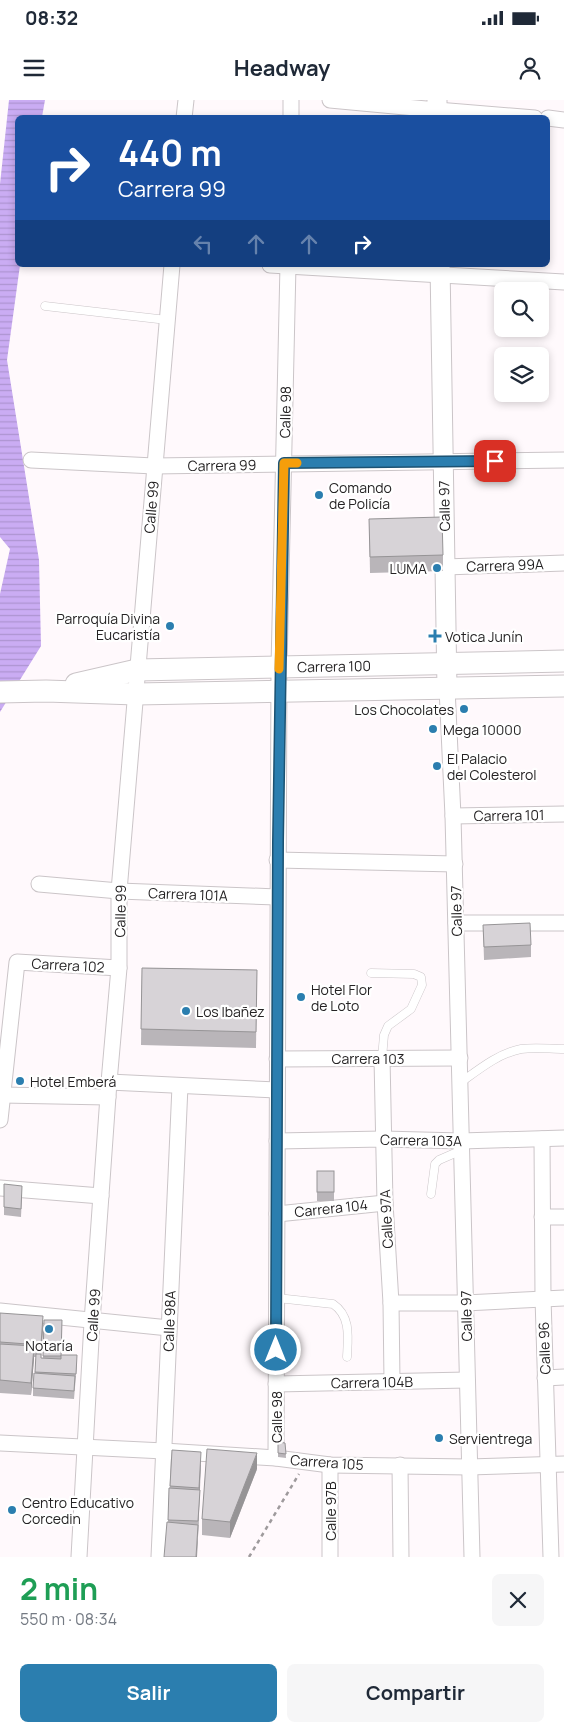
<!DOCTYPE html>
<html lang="es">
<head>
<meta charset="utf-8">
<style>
	body { margin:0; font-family:Manrope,sans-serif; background:#f6f6f7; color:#1f2937; height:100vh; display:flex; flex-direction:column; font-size:19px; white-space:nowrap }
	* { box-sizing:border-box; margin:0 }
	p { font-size:16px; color:#747a83 }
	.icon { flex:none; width:28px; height:28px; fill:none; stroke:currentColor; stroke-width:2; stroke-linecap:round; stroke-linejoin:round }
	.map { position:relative; height:1457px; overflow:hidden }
	.panel { display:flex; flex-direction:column; background:#fff; flex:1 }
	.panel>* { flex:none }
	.hud { position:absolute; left:15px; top:15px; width:535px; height:152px; border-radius:8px; box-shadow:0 2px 8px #0003; background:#1a4fa0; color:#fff; overflow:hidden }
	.buttons { position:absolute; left:494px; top:182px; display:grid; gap:10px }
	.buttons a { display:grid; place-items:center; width:55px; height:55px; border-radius:8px; background:#fff; box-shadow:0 2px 8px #0003; font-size:25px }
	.pin { position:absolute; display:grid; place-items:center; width:42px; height:42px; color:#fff; margin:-21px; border-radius:10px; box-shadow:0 2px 8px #0006 }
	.me { position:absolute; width:55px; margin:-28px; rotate:0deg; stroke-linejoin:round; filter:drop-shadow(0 0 4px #0008) }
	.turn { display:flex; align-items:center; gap:18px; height:105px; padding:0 20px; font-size:22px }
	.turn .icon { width:65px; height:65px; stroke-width:2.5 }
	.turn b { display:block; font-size:35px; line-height:42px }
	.lanes { display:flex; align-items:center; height:48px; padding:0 20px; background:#0003; justify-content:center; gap:25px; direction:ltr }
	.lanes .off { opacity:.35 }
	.round { display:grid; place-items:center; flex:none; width:52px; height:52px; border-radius:8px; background:#f6f6f7 }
	.headline { display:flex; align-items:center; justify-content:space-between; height:85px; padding:0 20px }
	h1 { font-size:30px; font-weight:700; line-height:38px; color:#1e9e55 }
	.button { display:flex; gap:10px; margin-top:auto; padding:10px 20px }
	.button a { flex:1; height:58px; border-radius:8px; background:#2b7eaf; color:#fff; font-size:20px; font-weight:700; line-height:58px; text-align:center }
	.button a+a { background:#f6f6f7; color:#1f2937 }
	.status { display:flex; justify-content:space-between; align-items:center; height:35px; padding:0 25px; background:#fff; direction:ltr }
	.status svg { height:14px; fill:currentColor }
	header { display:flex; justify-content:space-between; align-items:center; height:65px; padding:0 20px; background:#fff; font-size:22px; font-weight:700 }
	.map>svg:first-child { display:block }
	.water { fill:url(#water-rules) }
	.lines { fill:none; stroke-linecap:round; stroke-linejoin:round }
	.service-casing { stroke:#cbc5c8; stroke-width:9 }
	.minor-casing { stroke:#cbc5c8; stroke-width:17 }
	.tertiary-casing { stroke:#cbc5c8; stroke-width:21 }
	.secondary-casing { stroke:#cbc5c8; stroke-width:23 }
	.path { stroke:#9e9a9c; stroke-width:2.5; stroke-dasharray:4 4; stroke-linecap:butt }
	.service { stroke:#fff; stroke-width:8 }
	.minor { stroke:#fff; stroke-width:15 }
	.tertiary { stroke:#fff; stroke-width:19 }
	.secondary { stroke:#fff; stroke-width:21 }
	.wall { fill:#b9b5b9 }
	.shaded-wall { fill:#969496 }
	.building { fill:#d7d3d7; stroke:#969496 }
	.route-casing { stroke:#1c5272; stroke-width:12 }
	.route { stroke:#2b7eaf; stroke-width:9 }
	.slow { stroke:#f59e0b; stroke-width:9 }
	.poi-dot { fill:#2b7eaf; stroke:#fff; stroke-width:2 }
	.labels { text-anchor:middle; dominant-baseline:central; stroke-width:4.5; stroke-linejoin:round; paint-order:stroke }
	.street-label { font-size:14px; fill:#252324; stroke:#fff }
	.poi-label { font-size:14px; fill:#252324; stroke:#fff; text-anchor:start }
</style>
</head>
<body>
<div class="status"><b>08:32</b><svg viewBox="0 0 49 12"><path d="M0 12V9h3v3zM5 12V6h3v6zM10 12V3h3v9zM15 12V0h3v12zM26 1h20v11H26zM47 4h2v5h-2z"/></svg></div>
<header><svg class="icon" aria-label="menu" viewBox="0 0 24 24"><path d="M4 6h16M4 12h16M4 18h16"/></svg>Headway<svg class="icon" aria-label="person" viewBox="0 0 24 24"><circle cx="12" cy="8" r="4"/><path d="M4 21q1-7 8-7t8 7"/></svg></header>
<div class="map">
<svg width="564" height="1457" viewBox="0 0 564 1457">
	<defs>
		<pattern id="water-rules" width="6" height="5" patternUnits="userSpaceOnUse" patternTransform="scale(1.25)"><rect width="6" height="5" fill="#caacf3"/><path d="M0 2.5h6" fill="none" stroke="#ad94d0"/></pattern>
	</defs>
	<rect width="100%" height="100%" fill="#fff9fc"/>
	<!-- water -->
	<polygon class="water" points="9,0 45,0 42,17 18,18 18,165 20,165 7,260 39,460 41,546 0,612 0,494 10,449 0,437 0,84"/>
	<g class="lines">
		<defs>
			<g id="service">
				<polyline points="45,206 167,220"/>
				<polyline points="371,873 414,874 421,877 422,885 411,909 388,926 384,935 382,958"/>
				<path d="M460,983C478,970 499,953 521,949C535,947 550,949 564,949"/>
				<polyline points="431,1094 435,1064 439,1060 462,1050"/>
				<path d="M277,1198L333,1204C351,1216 348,1237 347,1257"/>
			</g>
			<g id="minor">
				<polyline points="330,0 437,10 535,18"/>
				<polyline points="184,18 186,0"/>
				<polyline points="291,18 291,0"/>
				<polyline points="548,18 564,20"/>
				<polyline points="270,165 564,182"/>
				<polyline points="31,360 154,366 564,360"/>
				<polyline points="445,467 564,463"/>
				<polyline points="447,588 453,716 472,1457"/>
				<polyline points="453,716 564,714"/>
				<polyline points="277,760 455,764"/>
				<polyline points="39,784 119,791 277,797"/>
				<polyline points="456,823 564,823"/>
				<polyline points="382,958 385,1103 391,1203 392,1281"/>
				<polyline points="277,959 460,958"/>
				<polyline points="109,982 277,990"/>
				<polyline points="2,995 108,997"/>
				<polyline points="0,1020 17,862 119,868"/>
				<polyline points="542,1039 543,1198 551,1457"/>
				<polyline points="277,1041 383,1039 461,1041 564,1038"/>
				<polyline points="0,1088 101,1096"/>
				<polyline points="277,1114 385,1103"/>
				<polyline points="542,1117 564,1117"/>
				<polyline points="391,1203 465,1203 564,1198"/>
				<polyline points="0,1211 169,1228"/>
				<polyline points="545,1278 564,1277"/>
				<polyline points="276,1284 467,1280"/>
				<polyline points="0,1343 164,1351 276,1358 330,1365 469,1367 564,1364"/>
				<polyline points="276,1358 279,567 288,165"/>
				<polyline points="330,1365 330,1457"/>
				<polyline points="400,1365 401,1457"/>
				<polyline points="79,1457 92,1222 109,982 119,868 119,791 172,165"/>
				<polyline points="159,1457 180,986"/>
			</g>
			<g id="tertiary">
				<polyline points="437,0 437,18"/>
				<polyline points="440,165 447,588"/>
			</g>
			<g id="secondary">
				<polyline points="76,584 137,570 564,561"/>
				<polyline points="0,592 46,591 136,594 564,586"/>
			</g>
		</defs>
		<!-- service casing -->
		<use href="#service" class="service-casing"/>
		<!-- minor casing -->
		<use href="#minor" class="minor-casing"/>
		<!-- tertiary casing -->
		<use href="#tertiary" class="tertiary-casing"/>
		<!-- secondary casing -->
		<use href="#secondary" class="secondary-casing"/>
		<!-- path -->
		<polyline class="path" points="249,1457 299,1374"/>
		<!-- service -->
		<use href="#service" class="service"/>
		<!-- minor -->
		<use href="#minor" class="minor"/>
		<!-- tertiary -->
		<use href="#tertiary" class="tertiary"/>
		<!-- secondary -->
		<use href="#secondary" class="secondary"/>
	</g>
	<!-- wall -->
	<g class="wall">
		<polygon points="369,419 443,455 443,471 370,473"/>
		<polygon points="483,825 531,845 531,857 484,860"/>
		<polygon points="142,868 257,870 256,948 141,945"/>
		<rect x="317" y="1071" width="17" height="30"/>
		<polygon points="4,1084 22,1095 21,1117 4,1115"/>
		<polygon points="0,1213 43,1228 41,1258 43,1258 44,1220 62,1220 61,1259 77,1264 74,1299 33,1296 33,1288 35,1273 36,1257 34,1257 31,1295 0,1293"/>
		<polygon points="278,1342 285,1343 286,1358 278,1357"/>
		<polygon points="172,1350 201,1365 198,1437 168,1422"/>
		<polygon points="257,1369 230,1438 202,1435 202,1419"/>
	</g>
	<!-- shaded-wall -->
	<g class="shaded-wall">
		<polygon points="43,1216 43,1228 41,1257 41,1245"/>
		<polygon points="34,1246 34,1259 31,1295 31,1283"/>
		<polygon points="201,1352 198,1437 197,1457 196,1457 198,1429 199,1388"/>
		<polygon points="257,1353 257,1369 230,1438 230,1422"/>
	</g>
	<!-- building -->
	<g class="building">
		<polygon points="442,417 443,455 370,457 369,419"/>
		<polygon points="530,823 531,845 484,847 483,825"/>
		<polygon points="142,868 257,870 256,932 141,929"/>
		<rect x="317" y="1071" width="17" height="21"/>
		<polygon points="4,1084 22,1086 21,1109 4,1107"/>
		<polygon points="0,1213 43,1216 41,1245 0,1242"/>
		<polygon points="44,1220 62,1220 61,1256 43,1256"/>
		<polygon points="0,1244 34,1246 31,1283 0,1280"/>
		<polygon points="36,1254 41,1254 41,1258 61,1259 61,1255 77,1255 76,1274 35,1272"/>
		<polygon points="34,1273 75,1276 74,1291 33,1288"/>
		<polygon points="278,1342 285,1343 286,1354 278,1353"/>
		<polygon points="207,1349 257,1353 230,1422 202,1419"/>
		<polygon points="172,1350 201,1352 199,1388 170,1386"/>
		<polygon points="169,1388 200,1390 198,1421 168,1420"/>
		<polygon points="167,1422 198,1425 196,1457 164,1457"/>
	</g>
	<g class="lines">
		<defs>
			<polyline id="route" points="276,1250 278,742 284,363 495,361"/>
		</defs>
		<!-- route casing -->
		<use href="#route" class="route-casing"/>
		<!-- route -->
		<use href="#route" class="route"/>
		<!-- slow -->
		<polyline class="slow" points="279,569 284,363 297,363"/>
	</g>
	<!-- markers -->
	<g class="poi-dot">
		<circle cx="319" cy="395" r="5"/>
		<circle cx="437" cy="468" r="5"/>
		<circle cx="170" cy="526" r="5"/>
		<path d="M432.5 528.5h5v5h5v5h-5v5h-5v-5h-5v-5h5z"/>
		<circle cx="464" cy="609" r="5"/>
		<circle cx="433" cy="629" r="5"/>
		<circle cx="437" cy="666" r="5"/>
		<circle cx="301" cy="897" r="5"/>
		<circle cx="186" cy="911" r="5"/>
		<circle cx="20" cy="981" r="5"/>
		<circle cx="49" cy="1229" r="5"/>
		<circle cx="439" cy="1338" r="5"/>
		<circle cx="12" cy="1410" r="5"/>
	</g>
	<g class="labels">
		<!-- street labels -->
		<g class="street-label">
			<text transform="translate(285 312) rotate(-89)">Calle 98</text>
			<text transform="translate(222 365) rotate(-1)">Carrera 99</text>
			<text transform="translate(444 406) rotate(-91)">Calle 97</text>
			<text transform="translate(151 407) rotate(-85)">Calle 99</text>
			<text transform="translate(505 465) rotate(-2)">Carrera 99A</text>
			<text transform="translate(334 566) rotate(-1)">Carrera 100</text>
			<text transform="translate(509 715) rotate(-1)">Carrera 101</text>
			<text transform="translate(188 794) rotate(2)">Carrera 101A</text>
			<text transform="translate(120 811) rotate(-89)">Calle 99</text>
			<text transform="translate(456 811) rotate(-91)">Calle 97</text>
			<text transform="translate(68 865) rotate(3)">Carrera 102</text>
			<text x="368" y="958">Carrera 103</text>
			<text transform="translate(421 1040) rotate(1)">Carrera 103A</text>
			<text transform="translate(331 1108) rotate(-6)">Carrera 104</text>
			<text transform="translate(386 1119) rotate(-93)">Calle 97A</text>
			<text transform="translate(93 1215) rotate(-86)">Calle 99</text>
			<text transform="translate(466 1216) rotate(-91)">Calle 97</text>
			<text transform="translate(169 1221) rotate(-88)">Calle 98A</text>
			<text transform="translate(544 1248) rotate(-92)">Calle 96</text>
			<text transform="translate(372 1282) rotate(-1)">Carrera 104B</text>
			<text transform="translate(276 1317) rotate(-90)">Calle 98</text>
			<text transform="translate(327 1362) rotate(4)">Carrera 105</text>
			<text transform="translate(330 1411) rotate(-90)">Calle 97B</text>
		</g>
		<!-- poi labels -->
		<g class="poi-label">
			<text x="329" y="387">Comando<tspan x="329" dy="16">de Policía</tspan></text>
			<text x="427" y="468" text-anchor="end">LUMA</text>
			<text x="160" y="518" text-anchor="end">Parroquía Divina<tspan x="160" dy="16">Eucaristía</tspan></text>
			<text x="445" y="536">Votica Junín</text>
			<text x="454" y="609" text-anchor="end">Los Chocolates</text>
			<text x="443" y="629">Mega 10000</text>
			<text x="447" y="658">El Palacio<tspan x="447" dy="16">del Colesterol</tspan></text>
			<text x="311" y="889">Hotel Flor<tspan x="311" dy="16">de Loto</tspan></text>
			<text x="196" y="911">Los Ibañez</text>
			<text x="30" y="981">Hotel Emberá</text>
			<text x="49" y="1245" text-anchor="middle">Notaría</text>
			<text x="449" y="1338">Servientrega</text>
			<text x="22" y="1402">Centro Educativo<tspan x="22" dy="16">Corcedin</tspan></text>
		</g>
	</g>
</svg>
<div class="buttons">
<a><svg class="icon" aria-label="search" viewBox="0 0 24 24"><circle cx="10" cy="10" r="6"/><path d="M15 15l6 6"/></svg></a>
<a><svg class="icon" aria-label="layers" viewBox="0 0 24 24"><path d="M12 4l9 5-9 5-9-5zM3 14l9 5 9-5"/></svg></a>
</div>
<div class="pin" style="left:495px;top:361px;background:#d93025"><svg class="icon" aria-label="arrive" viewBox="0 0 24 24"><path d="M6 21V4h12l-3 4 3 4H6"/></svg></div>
<svg class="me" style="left:276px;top:1250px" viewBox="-20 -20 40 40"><circle r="17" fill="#2b7eaf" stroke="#fff" stroke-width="3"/><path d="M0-11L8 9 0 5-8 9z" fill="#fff"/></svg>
<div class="hud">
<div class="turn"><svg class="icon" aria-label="right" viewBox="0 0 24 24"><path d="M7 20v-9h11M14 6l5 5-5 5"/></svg><div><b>440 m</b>Carrera 99</div></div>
<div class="lanes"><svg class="icon off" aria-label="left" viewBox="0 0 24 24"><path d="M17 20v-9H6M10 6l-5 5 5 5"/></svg><svg class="icon off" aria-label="ahead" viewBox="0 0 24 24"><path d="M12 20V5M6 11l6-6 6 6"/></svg><svg class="icon off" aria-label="ahead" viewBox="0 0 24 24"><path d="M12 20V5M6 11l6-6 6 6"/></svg><svg class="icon" aria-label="right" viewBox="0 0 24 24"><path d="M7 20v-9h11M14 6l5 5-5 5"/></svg></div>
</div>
</div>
<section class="panel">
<div class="headline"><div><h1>2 min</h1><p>550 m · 08:34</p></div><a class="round"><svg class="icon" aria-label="close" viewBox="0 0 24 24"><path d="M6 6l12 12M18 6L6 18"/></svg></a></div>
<div class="button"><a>Salir</a><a>Compartir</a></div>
</section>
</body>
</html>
